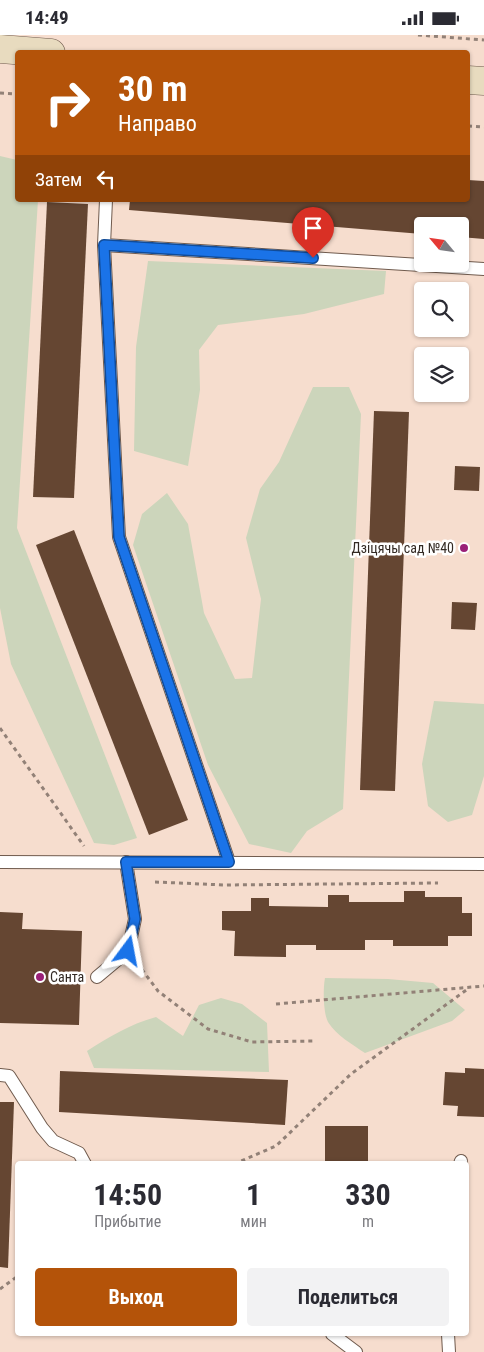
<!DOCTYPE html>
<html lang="ru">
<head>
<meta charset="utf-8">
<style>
	body { margin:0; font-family:"Roboto Condensed",sans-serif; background:#f2f2f3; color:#2b2b33; height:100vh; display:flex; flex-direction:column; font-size:19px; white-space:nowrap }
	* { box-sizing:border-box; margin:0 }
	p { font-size:16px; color:#7c7c81 }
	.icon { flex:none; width:28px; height:28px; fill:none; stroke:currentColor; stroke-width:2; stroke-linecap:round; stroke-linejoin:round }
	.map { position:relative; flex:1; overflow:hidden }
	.drawer { position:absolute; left:15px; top:1126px; width:454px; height:175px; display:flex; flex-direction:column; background:#fff; border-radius:5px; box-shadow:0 1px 4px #0004 }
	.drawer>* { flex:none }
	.banner { position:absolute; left:15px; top:15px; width:455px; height:152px; border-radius:5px; box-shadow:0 1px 4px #0004; background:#b45309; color:#fff; overflow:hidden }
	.needle { width:32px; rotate:299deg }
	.tools { position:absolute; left:414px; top:182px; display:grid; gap:10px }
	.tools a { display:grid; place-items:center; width:55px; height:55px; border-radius:5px; background:#fff; box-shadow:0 1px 4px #0004; font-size:25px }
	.pin { position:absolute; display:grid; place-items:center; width:42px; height:42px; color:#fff; margin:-51px -21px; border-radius:50% 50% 50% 0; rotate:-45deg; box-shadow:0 0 5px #0007 }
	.pin .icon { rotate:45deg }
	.me { position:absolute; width:55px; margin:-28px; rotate:13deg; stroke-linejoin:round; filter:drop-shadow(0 0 4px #0008) }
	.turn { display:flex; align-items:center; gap:18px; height:105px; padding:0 20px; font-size:22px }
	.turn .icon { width:65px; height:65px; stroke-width:2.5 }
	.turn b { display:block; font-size:35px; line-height:42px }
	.then { display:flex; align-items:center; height:48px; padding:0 20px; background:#0003; gap:10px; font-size:19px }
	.eta { display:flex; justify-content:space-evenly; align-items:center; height:85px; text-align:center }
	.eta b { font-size:30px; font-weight:700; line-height:35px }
	.primary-button { display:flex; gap:10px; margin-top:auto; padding:10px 20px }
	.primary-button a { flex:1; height:58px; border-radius:5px; background:#b45309; color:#fff; font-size:20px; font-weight:700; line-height:58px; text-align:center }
	.primary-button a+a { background:#f2f2f3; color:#2b2b33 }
	.status { display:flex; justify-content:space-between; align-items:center; height:35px; padding:0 25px; background:#fff; direction:ltr }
	.status svg { height:14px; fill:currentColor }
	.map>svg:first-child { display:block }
	.green { fill:#ccd5bb }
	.building { fill:#654632 }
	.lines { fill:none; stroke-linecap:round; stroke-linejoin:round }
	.lane-casing { stroke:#705b4e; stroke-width:14 }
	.secondary-casing { stroke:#705b4e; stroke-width:29 }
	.path { stroke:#928177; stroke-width:3; stroke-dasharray:4 4; stroke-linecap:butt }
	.lane { stroke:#fff; stroke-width:12 }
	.secondary { stroke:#e8dbbf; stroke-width:28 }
	.route-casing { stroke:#114b97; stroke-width:12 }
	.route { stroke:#1a73e8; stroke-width:9 }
	.poi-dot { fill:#9a2078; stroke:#fff; stroke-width:2 }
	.labels { text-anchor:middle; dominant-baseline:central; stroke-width:5; stroke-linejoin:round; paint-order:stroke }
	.poi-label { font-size:14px; fill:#332a24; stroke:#fff; text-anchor:end }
</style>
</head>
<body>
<div class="status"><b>14:49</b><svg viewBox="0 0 49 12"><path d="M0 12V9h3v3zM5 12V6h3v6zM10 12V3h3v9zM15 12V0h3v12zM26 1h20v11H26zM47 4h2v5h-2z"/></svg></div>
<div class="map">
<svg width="484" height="1317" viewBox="0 0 484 1317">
	<rect width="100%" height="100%" fill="#f6ddce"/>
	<!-- green -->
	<g class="green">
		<polygon points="0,121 17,125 18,165 38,165 17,493 137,803 114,810 94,808 11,629 0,573"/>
		<polygon points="148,226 386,236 384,259 304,279 218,290 199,315 200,355 188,431 134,416 136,312"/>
		<polygon points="313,352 349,352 361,379 343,774 307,796 291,818 249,809 208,730 133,510 142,479 167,458 188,489 204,578 235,644 252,643 261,564 246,503 260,454 279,427"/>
		<polygon points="434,666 484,669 484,741 472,780 448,787 428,771 422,729"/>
		<path d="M325,943L388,944L433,948L465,975L452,986L365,1018C353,1010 336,1000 328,987C323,977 323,953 325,943Z"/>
		<path d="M221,963L242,969L267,988L269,1037L94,1033L87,1016C109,1002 130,989 156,982L183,1001L199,970Z"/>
	</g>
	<!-- building -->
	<g class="building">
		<polygon points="468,145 484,146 484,204 460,202 460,191 422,191 422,199 129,175 130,165 468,165"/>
		<polygon points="47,167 88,169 74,463 33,462"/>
		<polygon points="374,376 409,377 395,756 360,755"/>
		<polygon points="455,431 480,432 479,456 454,455"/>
		<polygon points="74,495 188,785 149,800 36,510"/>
		<polygon points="452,567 477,568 475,595 451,594"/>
		<polygon points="404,856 425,856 425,862 462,862 462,878 472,878 472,901 448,901 448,911 393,911 393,905 365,905 365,915 316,915 316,910 286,910 286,922 234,921 235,896 222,895 222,876 251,876 251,863 269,863 269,871 328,872 328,860 349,860 349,867 404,867"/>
		<polygon points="0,877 23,878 22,894 82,896 79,990 0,988"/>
		<polygon points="465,1033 484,1034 484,1082 457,1081 458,1071 443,1070 445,1037 465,1038"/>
		<polygon points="60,1036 288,1045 285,1090 59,1077"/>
		<polygon points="0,1067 14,1067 8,1233 0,1232"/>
		<rect x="325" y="1091" width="43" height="38"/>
	</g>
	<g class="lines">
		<defs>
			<g id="lane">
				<polyline points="106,165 104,210 484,234"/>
				<polyline points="104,210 119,502 229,827"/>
				<polyline points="0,827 484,829"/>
				<polyline points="97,942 128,916 135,884 126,827"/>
				<polyline points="0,1040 9,1041 42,1093 53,1106 79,1118 85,1129"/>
				<polyline points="460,1129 461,1126"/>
				<polyline points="332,1299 356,1317"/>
				<polyline points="448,1299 449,1317"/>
			</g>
			<g id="secondary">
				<polyline points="0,14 51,18"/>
				<polyline points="468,45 484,46"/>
			</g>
		</defs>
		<!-- lane casing -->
		<use href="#lane" class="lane-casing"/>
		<!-- secondary casing -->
		<use href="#secondary" class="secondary-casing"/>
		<!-- path -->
		<g class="path">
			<polyline points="418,0 484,5"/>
			<polyline points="0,58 18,59"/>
			<polyline points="468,91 484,92"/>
			<polyline points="0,693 84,811"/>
			<polyline points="155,847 225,850 438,848"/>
			<polyline points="137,928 158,956 208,994 252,1007 315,1006"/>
			<polyline points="276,969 484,951"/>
			<polyline points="234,1129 276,1111 351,1039 469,953"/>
			<polyline points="0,1254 18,1241"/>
		</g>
		<!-- lane -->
		<use href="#lane" class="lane"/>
		<!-- secondary -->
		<use href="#secondary" class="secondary"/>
	</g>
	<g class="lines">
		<defs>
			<polyline id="route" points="128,916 135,884 126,827 229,827 119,502 104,210 313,223"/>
		</defs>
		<!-- route casing -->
		<use href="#route" class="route-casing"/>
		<!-- route -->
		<use href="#route" class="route"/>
	</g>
	<!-- markers -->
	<g class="poi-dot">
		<circle cx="464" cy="513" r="5"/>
		<circle cx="40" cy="942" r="5"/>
	</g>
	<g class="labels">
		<!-- poi labels -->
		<g class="poi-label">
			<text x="454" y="513">Дзіцячы сад №40</text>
			<text x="50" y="942" text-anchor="start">Санта</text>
		</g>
	</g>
</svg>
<div class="tools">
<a><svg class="needle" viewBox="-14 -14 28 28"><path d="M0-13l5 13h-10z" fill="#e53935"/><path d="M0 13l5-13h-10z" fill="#7c7c81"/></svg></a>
<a><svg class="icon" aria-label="search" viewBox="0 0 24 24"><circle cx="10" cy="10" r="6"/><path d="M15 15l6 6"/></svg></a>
<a><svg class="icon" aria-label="layers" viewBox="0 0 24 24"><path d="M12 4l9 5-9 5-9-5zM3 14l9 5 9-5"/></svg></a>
</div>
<div class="pin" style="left:313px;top:223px;background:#d93025"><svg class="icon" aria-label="arrive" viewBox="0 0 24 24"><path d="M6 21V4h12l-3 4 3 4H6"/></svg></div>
<svg class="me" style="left:128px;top:916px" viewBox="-20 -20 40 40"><path d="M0-17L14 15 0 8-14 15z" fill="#1a73e8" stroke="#fff" stroke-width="4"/></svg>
<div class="banner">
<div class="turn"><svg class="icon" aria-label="right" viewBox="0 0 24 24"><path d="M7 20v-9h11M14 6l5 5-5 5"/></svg><div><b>30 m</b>Направо</div></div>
<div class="then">Затем<svg class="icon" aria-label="left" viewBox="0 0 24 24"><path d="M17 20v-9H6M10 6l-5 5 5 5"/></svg></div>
</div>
<section class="drawer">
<div class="eta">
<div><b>14:50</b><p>Прибытие</p></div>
<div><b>1</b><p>мин</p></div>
<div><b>330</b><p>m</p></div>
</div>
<div class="primary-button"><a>Выход</a><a>Поделиться</a></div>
</section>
</div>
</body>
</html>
